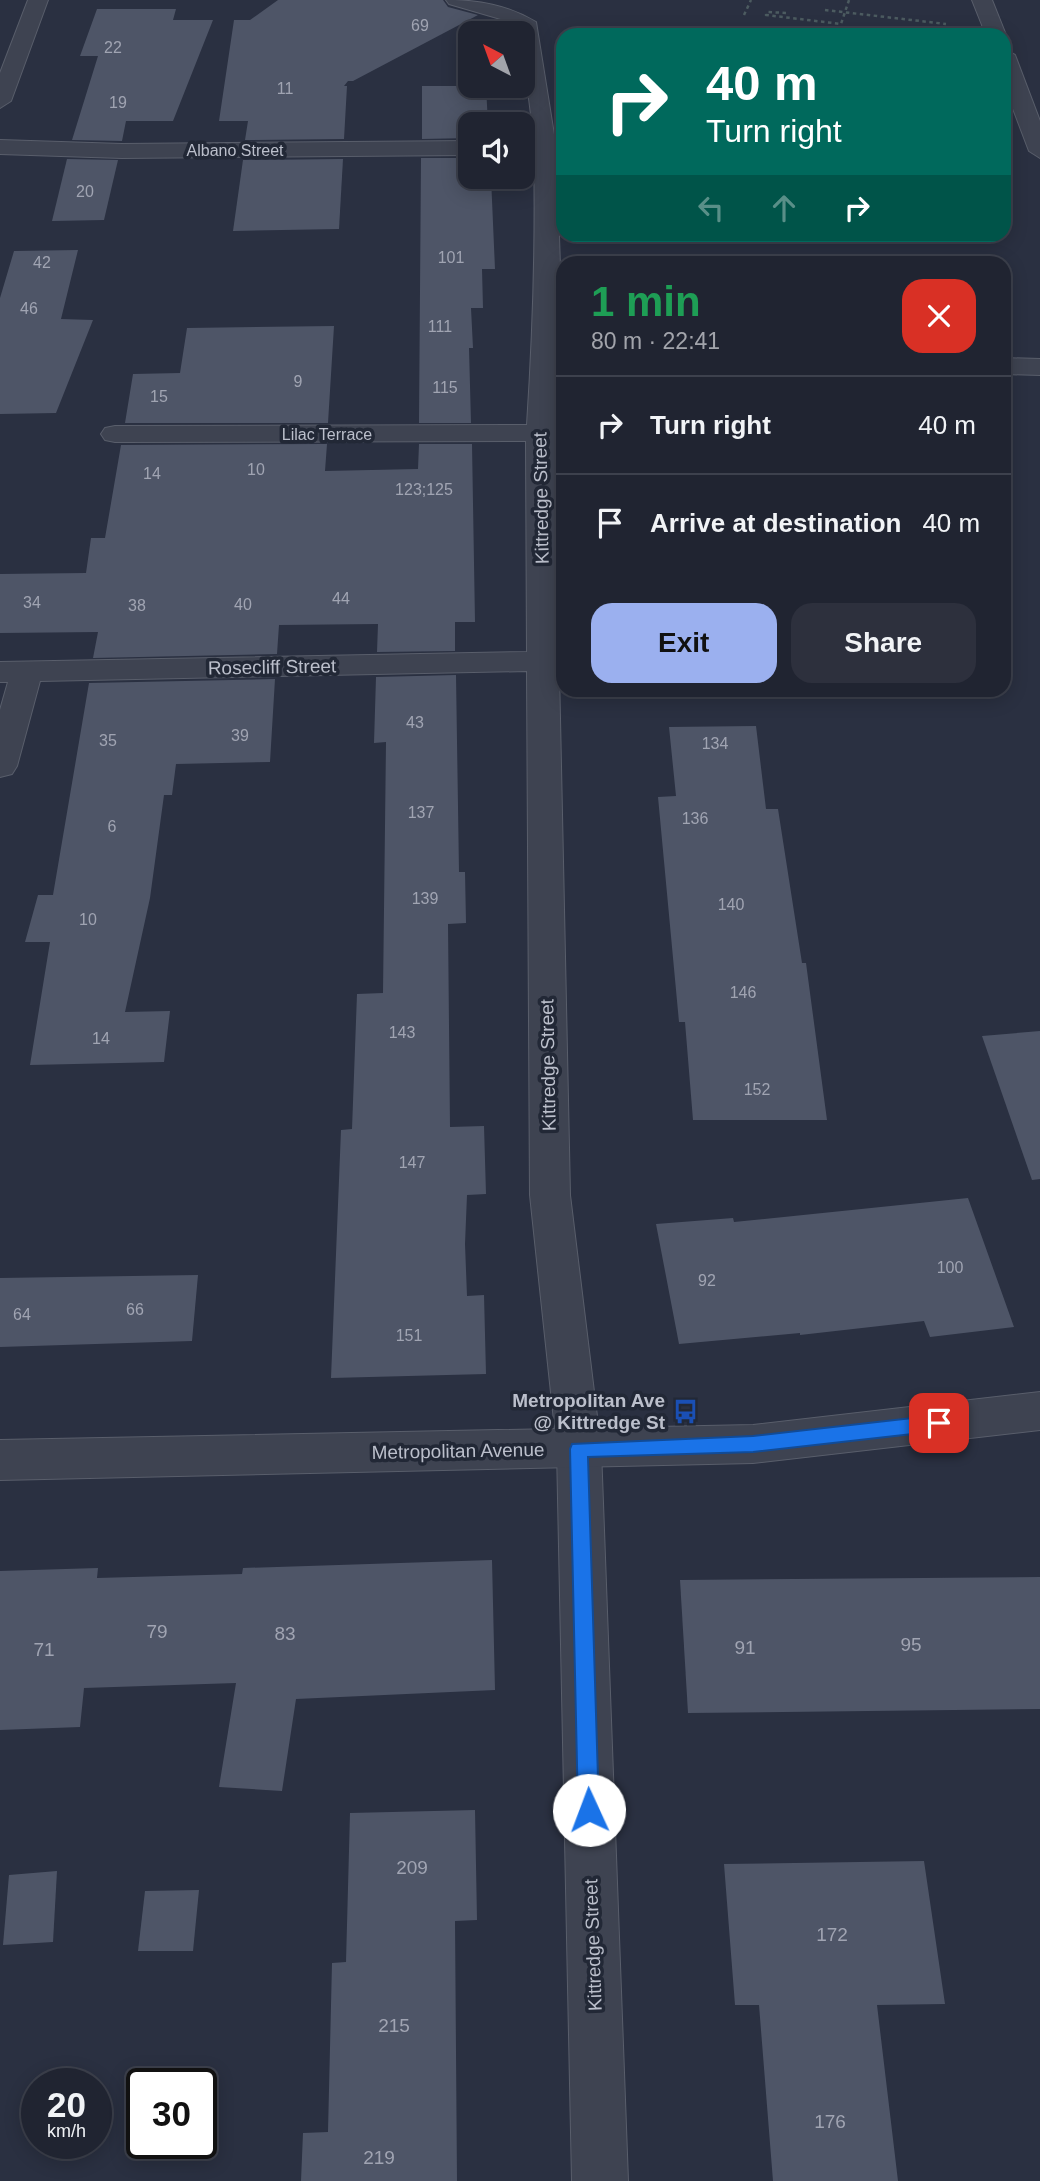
<!DOCTYPE html>
<html lang="en">
<head>
<meta charset="utf-8">
<style>
	body { margin:0; font-family:Helvetica,sans-serif; background:#2d303d; color:#f1f3f6; height:100vh; display:flex; flex-direction:column; font-size:26px; white-space:nowrap }
	* { box-sizing:border-box; margin:0 }
	p { font-size:23px; color:#a2a4ab }
	.icon { flex:none; width:38px; height:38px; fill:none; stroke:currentColor; stroke-width:2; stroke-linecap:round; stroke-linejoin:round }
	.map { position:relative; flex:1; overflow:hidden }
	.drawer { position:absolute; left:556px; top:256px; width:455px; height:441px; display:flex; flex-direction:column; background:#202431; border-radius:21px; box-shadow:0 4px 18px #0003,0 0 0 2px #3d414d }
	.drawer>* { flex:none }
	.banner { position:absolute; left:556px; top:28px; width:455px; height:214px; border-radius:21px; box-shadow:0 4px 18px #0003,0 0 0 2px #3d414d; background:#00695c; color:#fff; overflow:hidden }
	.needle { width:46px; rotate:319deg }
	.tools { position:absolute; left:458px; top:21px; display:grid; gap:14px }
	.tools a { display:grid; place-items:center; width:77px; height:77px; border-radius:14px; background:#202431; box-shadow:0 4px 18px #0003,0 0 0 2px #3d414d; font-size:35px }
	.speed { position:absolute; left:21px; top:2068px; display:flex; gap:14px; font-size:35px; font-weight:700; text-align:center }
	.speed>* { display:grid; place-content:center; width:91px; height:91px; border-radius:50%; background:#202431; box-shadow:0 4px 18px #0003,0 0 0 2px #3d414d; line-height:1 }
	.speed small { font-size:18px; font-weight:400 }
	.speed .limit { border:4px solid #111; border-radius:10px; background:#fff; color:#111 }
	.pin { position:absolute; display:grid; place-items:center; width:60px; height:60px; color:#fff; margin:-30px; border-radius:14px; box-shadow:0 4px 10px #0006 }
	.me { position:absolute; width:77px; margin:-38px; rotate:358deg; stroke-linejoin:round; filter:drop-shadow(0 0 5px #0008) }
	.turn { display:flex; align-items:center; gap:24px; height:147px; padding:0 35px; font-size:32px }
	.turn .icon { width:91px; height:91px; stroke-width:2.5 }
	.turn b { display:block; font-size:49px; line-height:60px }
	.lanes { display:flex; align-items:center; height:66px; padding:0 35px; background:#0003; justify-content:center; gap:35px; direction:ltr }
	.lanes .off { opacity:.35 }
	.round { display:grid; place-items:center; flex:none; width:74px; height:74px; border-radius:21px; background:#2d303d }
	.headline { display:flex; align-items:center; justify-content:space-between; height:119px; padding:0 35px }
	h1 { font-size:42px; font-weight:700; line-height:52px; color:#1e9e55 }
	.button { display:flex; gap:14px; margin-top:auto; padding:14px 35px }
	.button a { flex:1; height:80px; border-radius:21px; background:#9bb0ef; color:#111; font-size:28px; font-weight:700; line-height:80px; text-align:center }
	.button a+a { background:#2d303d; color:#f1f3f6 }
	ul { padding:0; list-style:none }
	li { display:flex; align-items:center; gap:21px; height:98px; padding:0 35px; border-top:2px solid #3d414d }
	li div { flex:1 }
	li b { display:block; font-size:26px }
	li em { font-style:normal }
	.map>svg:first-child { display:block }
	.building { fill:#4e5567 }
	.lines { fill:none; stroke-linecap:round; stroke-linejoin:round }
	.minor-casing { stroke:#595e6b; stroke-width:2 }
	.tertiary-casing { stroke:#595e6b; stroke-width:2 }
	.path { stroke:#4c5b60; stroke-width:2.5; stroke-dasharray:3.5 3.5; stroke-linecap:butt }
	.minor { fill:#3e4351; fill-rule:evenodd }
	.tertiary { fill:#3e4351; fill-rule:evenodd }
	.route { fill:#1a73e8; stroke:#114b97; stroke-width:2 }
	.labels { text-anchor:middle; dominant-baseline:central; stroke-width:7; stroke-linejoin:round; paint-order:stroke }
	.number-label { font-size:16px; fill:#a0a4b2 }
	.far-street-label { font-size:16px; fill:#bbbfcb; stroke:#222836 }
	.street-label { font-size:19px; fill:#bbbfcb; stroke:#222836 }
	.poi-label { font-size:19px; font-weight:bold; fill:#bbbfcb; stroke:#222836; text-anchor:end }
	.near-number-label { font-size:19px; fill:#a0a4b2 }
</style>
</head>
<body>
<div class="map">
<svg width="1040" height="2181" viewBox="0 0 1040 2181">
	<rect width="100%" height="100%" fill="#2a3041"/>
	<!-- building -->
	<g class="building">
		<polygon points="278,0 443,0 448,7 478,15 353,81 348,81 344,86 347,86 344,139 245,140 248,121 219,121 234,20 250,20"/>
		<polygon points="97,9 176,9 173,20 213,20 173,121 126,121 122,141 72,140 98,56 80,56"/>
		<polygon points="422,86 486,86 488,124 471,124 471,138 422,139"/>
		<polygon points="421,158 471,158 471,177 491,177 495,269 482,269 483,308 471,308 473,348 469,348 471,423 419,423"/>
		<polygon points="67,159 118,160 104,220 52,221"/>
		<polygon points="343,159 339,229 233,231 243,160"/>
		<polygon points="78,250 61,319 93,320 56,413 0,414 0,298 14,251"/>
		<polygon points="334,326 328,423 125,423 133,374 180,373 187,328"/>
		<polygon points="327,444 325,471 418,469 419,444 472,444 475,622 455,622 455,651 377,652 378,624 279,625 277,654 93,658 98,632 0,633 0,574 86,573 91,538 105,538 121,445"/>
		<polygon points="456,675 459,872 465,872 466,923 448,924 450,1127 484,1126 486,1194 467,1195 465,1244 467,1296 484,1295 486,1374 331,1378 341,1130 352,1129 357,994 383,993 386,742 374,743 376,677"/>
		<polygon points="275,679 270,762 176,764 172,795 164,795 150,898 125,1012 170,1011 164,1062 30,1065 50,942 25,942 38,895 53,895 89,683"/>
		<polygon points="756,726 766,809 778,809 802,963 806,963 827,1120 693,1120 685,1022 679,1022 658,797 676,796 669,727"/>
		<polygon points="1040,1031 1040,1179 1032,1180 982,1036"/>
		<polygon points="968,1198 1014,1327 930,1337 924,1321 800,1335 800,1333 679,1344 656,1224 733,1218 734,1222"/>
		<polygon points="198,1275 192,1341 0,1347 0,1278"/>
		<polygon points="492,1560 495,1690 296,1699 282,1791 219,1787 236,1683 84,1688 80,1727 0,1730 0,1571 98,1568 97,1578 242,1574 243,1568"/>
		<polygon points="1040,1577 1040,1709 688,1713 680,1580"/>
		<polygon points="475,1810 477,1920 455,1921 457,2181 301,2181 303,2133 328,2132 332,1963 346,1962 350,1813"/>
		<polygon points="924,1861 945,2004 877,2005 898,2181 773,2181 759,2005 735,2005 724,1864"/>
		<polygon points="57,1871 53,1942 3,1945 9,1875"/>
		<polygon points="199,1890 193,1951 138,1951 145,1891"/>
	</g>
	<g class="lines">
		<defs>
			<g id="minor">
				<polygon points="28,0 48,0 11,101 0,108 0,73"/>
				<path d="M446,0C479,0 507,5 536,22L556,147L561,296L554,433L570,1195L601,1449L628,2181H572L557,1449L530,1195L527,671L40,681L17,766L12,774L0,777V710L8,682H0V662L527,652L526,441L115,442L105,440L101,434L105,428L115,426L527,425C533,333 536,243 534,151C533,111 523,73 523,33L504,20L449,4Z"/>
				<polygon points="972,0 992,0 1006,35 1004,38 1004,35 986,35"/>
				<polygon points="1004,49 1015,55 1040,121 1040,158 1029,151 1004,85"/>
				<polygon points="0,140 122,144 471,141 471,155 122,158 0,154"/>
				<polygon points="1004,358 1040,359 1040,375 1004,374"/>
			</g>
			<polygon id="tertiary" points="1040,1392 1040,1430 753,1463 0,1480 0,1440 753,1425"/>
		</defs>
		<!-- minor casing -->
		<use href="#minor" class="minor-casing"/>
		<!-- tertiary casing -->
		<use href="#tertiary" class="tertiary-casing"/>
		<!-- path -->
		<g class="path">
			<polyline points="825,10 946,24"/>
			<polyline points="786,13 768,12 766,15 841,24 849,0"/>
			<polyline points="744,15 751,0"/>
		</g>
		<!-- minor -->
		<use href="#minor" class="minor"/>
		<!-- tertiary -->
		<use href="#tertiary" class="tertiary"/>
	</g>
	<!-- route -->
	<polygon class="route" points="939,1415 945,1417 948,1423 945,1428 939,1431 753,1452 588,1457 599,1810 596,1817 589,1820 581,1817 578,1810 570,1449 572,1444 753,1436"/>
	<!-- icons -->
	<defs>
		<symbol id="bus-bare" viewBox="-9 -9 18 18"><path d="M-5-6H5V4H4V6H2V4H-2V6H-4V4H-5ZM-3.5-4V0h7V-4ZM-3.5 1.2v1.5H-2V1.2ZM2 1.2v1.5H3.5V1.2Z" fill="#1a4fb4" stroke="#222836" stroke-width="2.5" paint-order="stroke"/></symbol>
	</defs>
	<g fill-rule="evenodd">
		<use href="#bus-bare" x="668" y="1394" width="35" height="35"/>
	</g>
	<g class="labels">
		<!-- number labels -->
		<g class="number-label">
			<text x="420" y="25">69</text>
			<text x="113" y="47">22</text>
			<text x="285" y="88">11</text>
			<text x="118" y="102">19</text>
			<text x="85" y="191">20</text>
			<text x="451" y="257">101</text>
			<text x="42" y="262">42</text>
			<text x="29" y="308">46</text>
			<text x="440" y="326">111</text>
			<text x="298" y="381">9</text>
			<text x="445" y="387">115</text>
			<text x="159" y="396">15</text>
			<text x="256" y="469">10</text>
			<text x="152" y="473">14</text>
			<text x="424" y="489">123;125</text>
			<text x="341" y="598">44</text>
			<text x="32" y="602">34</text>
			<text x="243" y="604">40</text>
			<text x="137" y="605">38</text>
			<text x="415" y="722">43</text>
			<text x="240" y="735">39</text>
			<text x="108" y="740">35</text>
			<text x="715" y="743">134</text>
			<text x="421" y="812">137</text>
			<text x="695" y="818">136</text>
			<text x="112" y="826">6</text>
			<text x="425" y="898">139</text>
			<text x="731" y="904">140</text>
			<text x="88" y="919">10</text>
			<text x="743" y="992">146</text>
			<text x="402" y="1032">143</text>
			<text x="101" y="1038">14</text>
			<text x="757" y="1089">152</text>
			<text x="412" y="1162">147</text>
			<text x="950" y="1267">100</text>
			<text x="707" y="1280">92</text>
			<text x="135" y="1309">66</text>
			<text x="22" y="1314">64</text>
			<text x="409" y="1335">151</text>
		</g>
		<!-- far-street labels -->
		<g class="far-street-label">
			<text x="235" y="150">Albano Street</text>
			<text x="327" y="434">Lilac Terrace</text>
		</g>
		<!-- street labels -->
		<g class="street-label">
			<text transform="translate(541 498) rotate(-91)">Kittredge Street</text>
			<text transform="translate(272 667) rotate(-1)">Rosecliff Street</text>
			<text transform="translate(548 1065) rotate(-91)">Kittredge Street</text>
			<text transform="translate(458 1451) rotate(-1)">Metropolitan Avenue</text>
			<text transform="translate(593 1945) rotate(-92)">Kittredge Street</text>
		</g>
		<!-- poi labels -->
		<g class="poi-label">
			<text x="665" y="1400">Metropolitan Ave<tspan x="665" dy="22">@ Kittredge St</tspan></text>
		</g>
		<!-- near-number labels -->
		<g class="near-number-label">
			<text x="157" y="1631">79</text>
			<text x="285" y="1633">83</text>
			<text x="911" y="1644">95</text>
			<text x="745" y="1647">91</text>
			<text x="44" y="1649">71</text>
			<text x="412" y="1867">209</text>
			<text x="832" y="1934">172</text>
			<text x="394" y="2025">215</text>
			<text x="830" y="2121">176</text>
			<text x="379" y="2157">219</text>
		</g>
	</g>
</svg>
<div class="tools">
<a><svg class="needle" viewBox="-14 -14 28 28"><path d="M0-13l5 13h-10z" fill="#e53935"/><path d="M0 13l5-13h-10z" fill="#a2a4ab"/></svg></a>
<a><svg class="icon" aria-label="sound" viewBox="0 0 24 24"><path d="M4 9h4l5-4v14l-5-4H4zM17 9q2 3 0 6"/></svg></a>
</div>
<div class="speed"><div>20<small>km/h</small></div><div class="limit">30</div></div>
<div class="pin" style="left:939px;top:1423px;background:#d93025"><svg class="icon" aria-label="arrive" viewBox="0 0 24 24"><path d="M6 21V4h12l-3 4 3 4H6"/></svg></div>
<svg class="me" style="left:589px;top:1810px" viewBox="-20 -20 40 40"><circle r="19" fill="#fff"/><path d="M0-13L10 11 0 6-10 11z" fill="#1a73e8"/></svg>
<div class="banner">
<div class="turn"><svg class="icon" aria-label="right" viewBox="0 0 24 24"><path d="M7 20v-9h11M14 6l5 5-5 5"/></svg><div><b>40 m</b>Turn right</div></div>
<div class="lanes"><svg class="icon off" aria-label="left" viewBox="0 0 24 24"><path d="M17 20v-9H6M10 6l-5 5 5 5"/></svg><svg class="icon off" aria-label="ahead" viewBox="0 0 24 24"><path d="M12 20V5M6 11l6-6 6 6"/></svg><svg class="icon" aria-label="right" viewBox="0 0 24 24"><path d="M7 20v-9h11M14 6l5 5-5 5"/></svg></div>
</div>
<section class="drawer">
<div class="headline"><div><h1>1 min</h1><p>80 m · 22:41</p></div><a class="round" style="background:#d93025;color:#fff"><svg class="icon" aria-label="close" viewBox="0 0 24 24"><path d="M6 6l12 12M18 6L6 18"/></svg></a></div>
<ul>
<li><svg class="icon" aria-label="right" viewBox="0 0 24 24"><path d="M7 20v-9h11M14 6l5 5-5 5"/></svg><div><b>Turn right</b></div><em>40 m</em></li>
<li><svg class="icon" aria-label="arrive" viewBox="0 0 24 24"><path d="M6 21V4h12l-3 4 3 4H6"/></svg><div><b>Arrive at destination</b></div><em>40 m</em></li>
</ul>
<div class="button"><a>Exit</a><a>Share</a></div>
</section>
</div>
</body>
</html>
